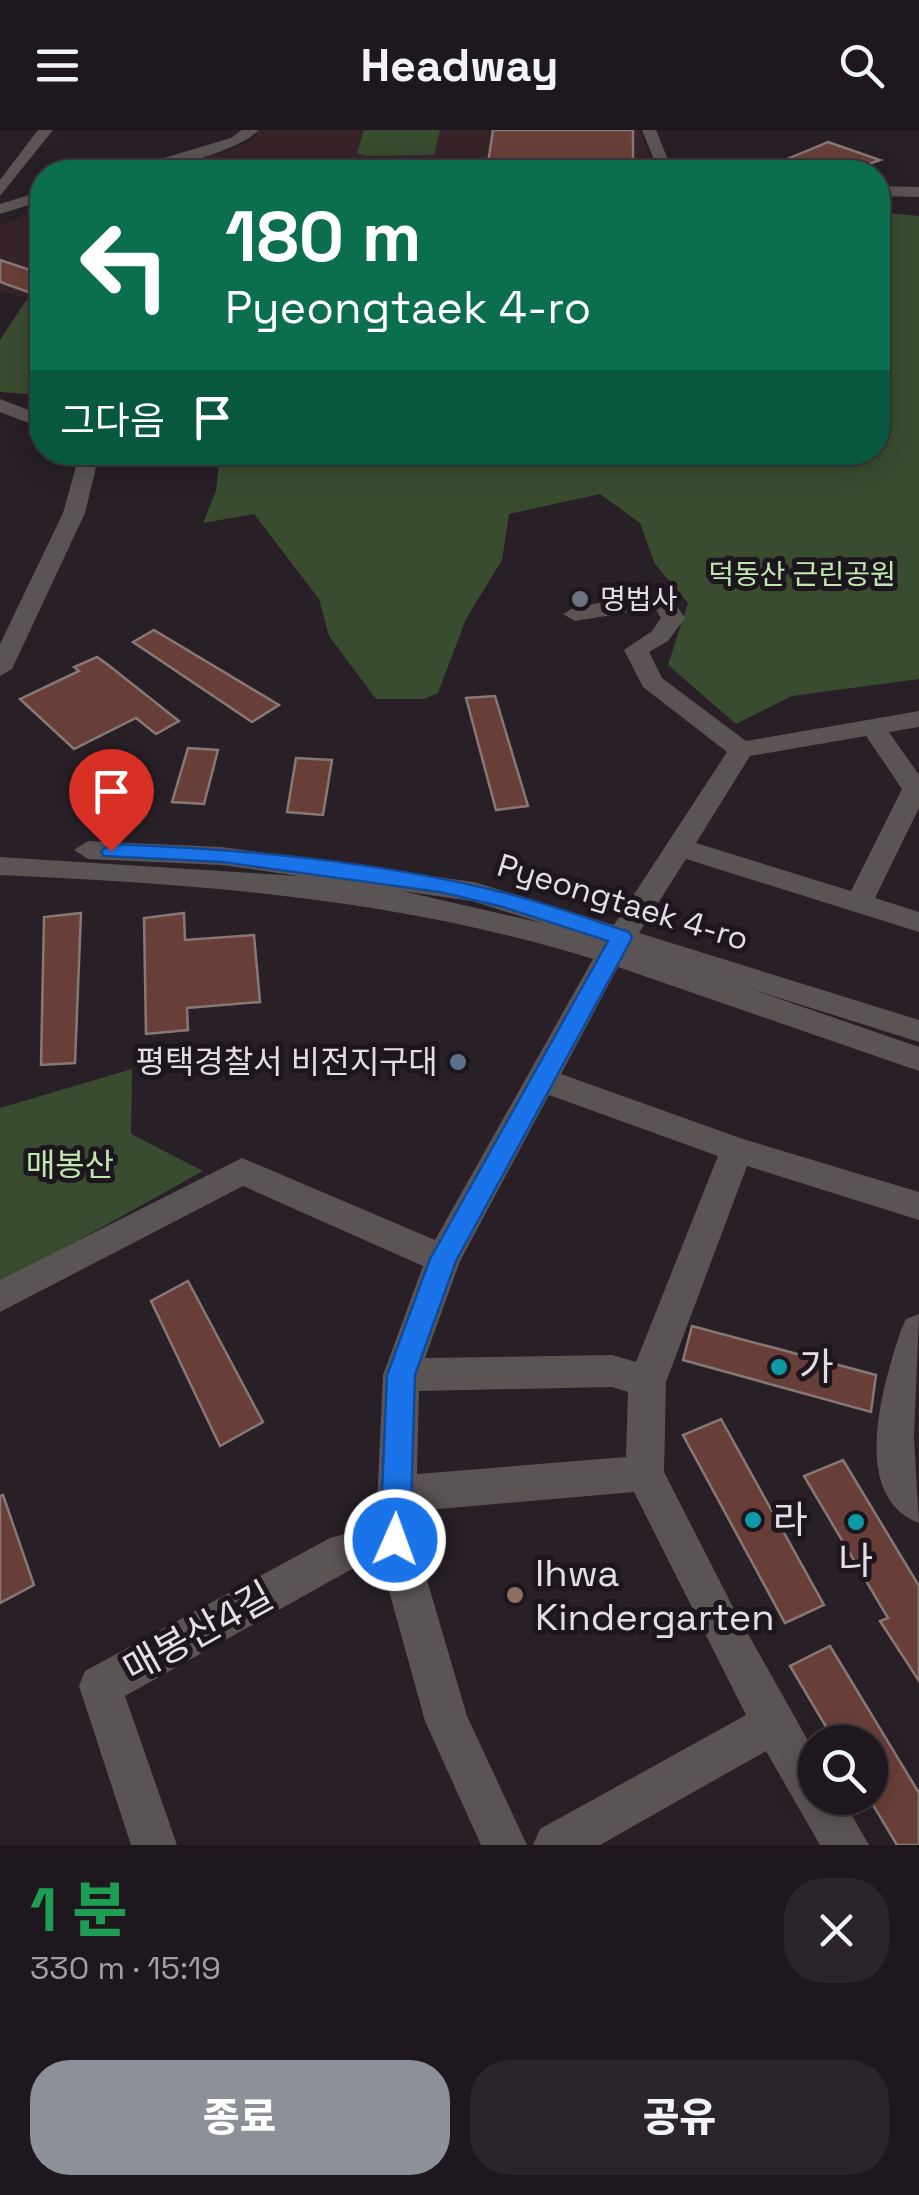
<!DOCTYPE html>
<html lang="ko">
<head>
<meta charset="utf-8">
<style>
	body { margin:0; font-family:"Space Grotesk","Noto Sans KR",sans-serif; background:#2b242a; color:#f1f3f6; height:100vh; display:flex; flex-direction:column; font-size:38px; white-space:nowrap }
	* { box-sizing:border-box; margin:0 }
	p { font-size:32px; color:#a19fa4 }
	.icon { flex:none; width:55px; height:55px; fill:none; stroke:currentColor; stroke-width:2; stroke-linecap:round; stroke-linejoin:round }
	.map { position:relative; height:1715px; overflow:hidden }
	.sheet { display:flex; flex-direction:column; background:#1e171d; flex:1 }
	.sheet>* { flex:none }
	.guide { position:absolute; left:30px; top:30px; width:860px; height:305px; border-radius:40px; box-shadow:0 5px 25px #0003,0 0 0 2px #3c363b; background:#0b6e4f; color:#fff; overflow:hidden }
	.tools { position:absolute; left:798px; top:1595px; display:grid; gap:20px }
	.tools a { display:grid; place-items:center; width:90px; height:90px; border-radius:50%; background:#1e171d; box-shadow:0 5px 25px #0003,0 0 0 2px #3c363b; font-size:50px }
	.pin { position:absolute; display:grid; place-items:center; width:85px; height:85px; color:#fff; margin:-102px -42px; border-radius:50% 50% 50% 0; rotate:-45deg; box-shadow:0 0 10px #0007 }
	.pin .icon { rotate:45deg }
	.me { position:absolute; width:110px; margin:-55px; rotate:2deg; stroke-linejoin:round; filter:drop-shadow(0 0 8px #0008) }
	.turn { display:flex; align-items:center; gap:35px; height:210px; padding:0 30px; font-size:45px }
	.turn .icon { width:130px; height:130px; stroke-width:2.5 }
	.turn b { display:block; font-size:70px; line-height:85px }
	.then { display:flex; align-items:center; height:95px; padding:0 30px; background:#0003; gap:20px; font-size:38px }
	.round { display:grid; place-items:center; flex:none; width:105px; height:105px; border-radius:40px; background:#2b242a }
	.overview { display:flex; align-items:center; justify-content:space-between; height:170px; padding:0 30px }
	h1 { font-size:60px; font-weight:800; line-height:75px; color:#1e9e55 }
	.cta { display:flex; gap:20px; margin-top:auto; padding:20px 30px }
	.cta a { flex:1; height:115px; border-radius:40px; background:#8c9099; color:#fff; font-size:40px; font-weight:800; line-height:115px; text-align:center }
	.cta a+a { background:#2b242a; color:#f1f3f6 }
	header { display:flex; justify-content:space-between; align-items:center; height:130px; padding:0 30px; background:#1e171d; font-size:45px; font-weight:800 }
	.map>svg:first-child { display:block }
	.education { fill:#362429 }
	.green { fill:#394c30 }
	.building { fill:#683f38; stroke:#877875; stroke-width:2.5 }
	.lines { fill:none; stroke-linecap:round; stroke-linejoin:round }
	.minor { fill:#5b5454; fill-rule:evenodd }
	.route { fill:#1a73e8; stroke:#114b97; stroke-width:2.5 }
	.worship-dot { fill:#6b7280; stroke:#1e161e; stroke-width:4 }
	.service-dot { fill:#5c6f8a; stroke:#1e161e; stroke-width:4 }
	.culture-dot { fill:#0f9aa8; stroke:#1e161e; stroke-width:4 }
	.education-dot { fill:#8d6e63; stroke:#1e161e; stroke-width:4 }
	.labels { text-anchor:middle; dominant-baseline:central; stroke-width:10; stroke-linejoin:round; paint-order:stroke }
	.far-park-label { font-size:28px; fill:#bfe8ad; stroke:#1e161e }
	.far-poi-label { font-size:28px; fill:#e3dee3; stroke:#1e161e; text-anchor:start }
	.street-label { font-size:32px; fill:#e3dee3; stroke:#1e161e }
	.poi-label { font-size:32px; fill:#e3dee3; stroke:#1e161e; text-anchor:end }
	.park-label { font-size:32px; fill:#bfe8ad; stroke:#1e161e }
	.near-poi-label { font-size:38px; fill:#e3dee3; stroke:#1e161e; text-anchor:start }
	.near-street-label { font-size:38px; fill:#e3dee3; stroke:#1e161e }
</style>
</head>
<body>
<header><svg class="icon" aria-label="menu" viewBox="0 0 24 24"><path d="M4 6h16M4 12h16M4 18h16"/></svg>Headway<svg class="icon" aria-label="search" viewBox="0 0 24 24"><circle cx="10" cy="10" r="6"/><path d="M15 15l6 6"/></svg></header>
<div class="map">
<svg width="919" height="1715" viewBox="0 0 919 1715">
	<rect width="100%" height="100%" fill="#281f27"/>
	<!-- education -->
	<g class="education">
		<polygon points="259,0 640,0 655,42 147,42 230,21 254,8"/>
		<polygon points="42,78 42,174 0,160 0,96"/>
	</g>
	<!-- green -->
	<g class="green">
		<polygon points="364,0 440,0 434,25 365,26 357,23"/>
		<polygon points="878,82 919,86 919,549 792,566 736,594 668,535 688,473 655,434 640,393 600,364 509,384 502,430 466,489 438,563 424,569 376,569 329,506 319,469 254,384 203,393 216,361 220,323 878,322"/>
		<polygon points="27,169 42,174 42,265 0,262 0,210"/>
		<polygon points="132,939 131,1004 203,1041 0,1154 0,978"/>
	</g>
	<!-- building -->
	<g class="building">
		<polygon points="493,0 633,0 633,32 488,33"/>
		<polygon points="828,12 880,30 847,42 756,42"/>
		<polygon points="0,130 42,144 42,167 0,152"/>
		<polygon points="154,500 279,575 252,592 133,512"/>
		<polygon points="97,527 107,534 179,591 156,604 136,588 74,619 20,569 79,541 74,537"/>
		<polygon points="495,566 528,676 496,680 466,568"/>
		<polygon points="188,618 218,620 204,674 172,672"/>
		<polygon points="296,628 332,630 323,685 287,682"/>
		<polygon points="81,783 75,933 41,935 44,787"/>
		<polygon points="184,783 185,810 254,805 260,872 187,878 188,900 146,904 144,788"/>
		<polygon points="188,1151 263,1292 220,1316 151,1171"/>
		<polygon points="692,1196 876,1245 871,1282 683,1230"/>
		<polygon points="721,1289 824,1475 785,1493 683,1305"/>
		<polygon points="843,1330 919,1456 919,1551 880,1491 888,1488 804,1346"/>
		<polygon points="3,1365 34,1455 0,1473 0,1366"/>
		<polygon points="830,1516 919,1663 919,1715 897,1715 870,1670 870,1612 835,1612 790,1536"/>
	</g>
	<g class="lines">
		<!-- minor -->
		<g class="minor">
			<polygon points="38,0 53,0 0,66 0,50"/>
			<path d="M242,0H259C235,24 151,44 117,42L231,8Z"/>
			<polygon points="642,0 656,0 673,42 659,42"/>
			<polygon points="878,56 919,57 919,67 878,66"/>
			<polygon points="42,61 42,71 0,84 0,74"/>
			<polygon points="0,269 42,285 42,298 0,282"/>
			<polygon points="70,322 91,322 97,333 85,383 12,539 0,546 0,514 63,383 77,333"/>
			<path d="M661,463L669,465L685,488L668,511L649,522L662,548L746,611L919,581V597L889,602L919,645V678L875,768L919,782V802L686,729L639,803L919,890V912L751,859L919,917V941L618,837L561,944L743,1009L919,1062V1090L747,1036L666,1252L664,1342L734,1479L815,1623V1668H842L869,1715H820L766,1621L600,1715H533L540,1699L746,1585L634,1362L416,1381L415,1409L467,1586L527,1715H481L425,1591L381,1432L352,1439L125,1566L177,1715H131L79,1556L85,1541L330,1408L376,1395L383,1245L423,1136L243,1056L0,1182V1150L242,1028L435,1110L593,829C399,769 202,754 0,745V727L299,746L222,735L88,729L74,720L88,711L222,717L474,752L614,795L727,622L643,557L624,520L652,501L661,488L655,478L575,491L563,484L575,477ZM866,606L902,659L851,761L696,713L750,626ZM402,761L472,771L542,793ZM549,965L718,1026L636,1232L612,1225L425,1228L460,1131ZM612,1257L628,1262L626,1327L417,1344L419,1261Z"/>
			<path d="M919,1184L914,1308L919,1393C848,1366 884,1252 901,1200L906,1189Z"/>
		</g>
	</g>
	<!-- route -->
	<path class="route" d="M111,714C242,719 377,731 505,763C547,773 588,789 629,802L632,808L456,1131L415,1245L410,1410L406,1420L395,1424L384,1420L380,1410L387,1245L430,1129L608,811L503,777L440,762L222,732L104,726L101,721Z"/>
	<!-- markers -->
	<circle class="worship-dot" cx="580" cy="469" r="10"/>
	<circle class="service-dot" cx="458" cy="932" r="10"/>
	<g class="culture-dot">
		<circle cx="779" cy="1237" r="10"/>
		<circle cx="753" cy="1390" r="10"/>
		<circle cx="856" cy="1392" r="10"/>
	</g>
	<circle class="education-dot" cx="515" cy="1465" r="10"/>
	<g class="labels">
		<!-- far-park labels -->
		<g class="far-park-label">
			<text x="802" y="444">덕동산 근린공원</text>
		</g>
		<!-- far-poi labels -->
		<g class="far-poi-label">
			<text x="600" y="469">명법사</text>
		</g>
		<!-- street labels -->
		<g class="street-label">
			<text transform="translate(623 772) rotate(17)">Pyeongtaek 4-ro</text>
		</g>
		<!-- poi labels -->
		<g class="poi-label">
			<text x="438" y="932">평택경찰서 비전지구대</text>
		</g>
		<!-- park labels -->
		<g class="park-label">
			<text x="70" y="1035">매봉산</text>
		</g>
		<!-- near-poi labels -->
		<g class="near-poi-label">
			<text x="799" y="1237">가</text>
			<text x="773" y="1390">라</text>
			<text x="856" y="1431" text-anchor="middle">나</text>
			<text x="535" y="1443">Ihwa<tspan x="535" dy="44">Kindergarten</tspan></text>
		</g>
		<!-- near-street labels -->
		<g class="near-street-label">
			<text transform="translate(198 1502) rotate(-29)">매봉산4길</text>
		</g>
	</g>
</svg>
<div class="tools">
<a><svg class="icon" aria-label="search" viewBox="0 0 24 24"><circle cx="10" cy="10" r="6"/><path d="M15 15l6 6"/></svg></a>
</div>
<div class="pin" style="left:111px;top:721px;background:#d93025"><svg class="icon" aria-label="arrive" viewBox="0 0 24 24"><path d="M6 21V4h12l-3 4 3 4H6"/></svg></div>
<svg class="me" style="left:395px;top:1410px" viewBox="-20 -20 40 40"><circle r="17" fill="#1a73e8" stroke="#fff" stroke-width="3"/><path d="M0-11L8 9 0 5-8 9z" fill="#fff"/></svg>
<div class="guide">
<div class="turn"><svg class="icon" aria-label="left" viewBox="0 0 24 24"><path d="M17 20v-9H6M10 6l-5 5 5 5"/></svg><div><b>180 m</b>Pyeongtaek 4-ro</div></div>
<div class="then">그다음<svg class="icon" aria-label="arrive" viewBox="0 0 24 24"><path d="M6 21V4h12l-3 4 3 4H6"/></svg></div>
</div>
</div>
<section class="sheet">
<div class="overview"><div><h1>1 분</h1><p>330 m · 15:19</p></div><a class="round"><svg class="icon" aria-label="close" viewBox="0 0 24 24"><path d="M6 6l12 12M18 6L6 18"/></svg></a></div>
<div class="cta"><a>종료</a><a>공유</a></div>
</section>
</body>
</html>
